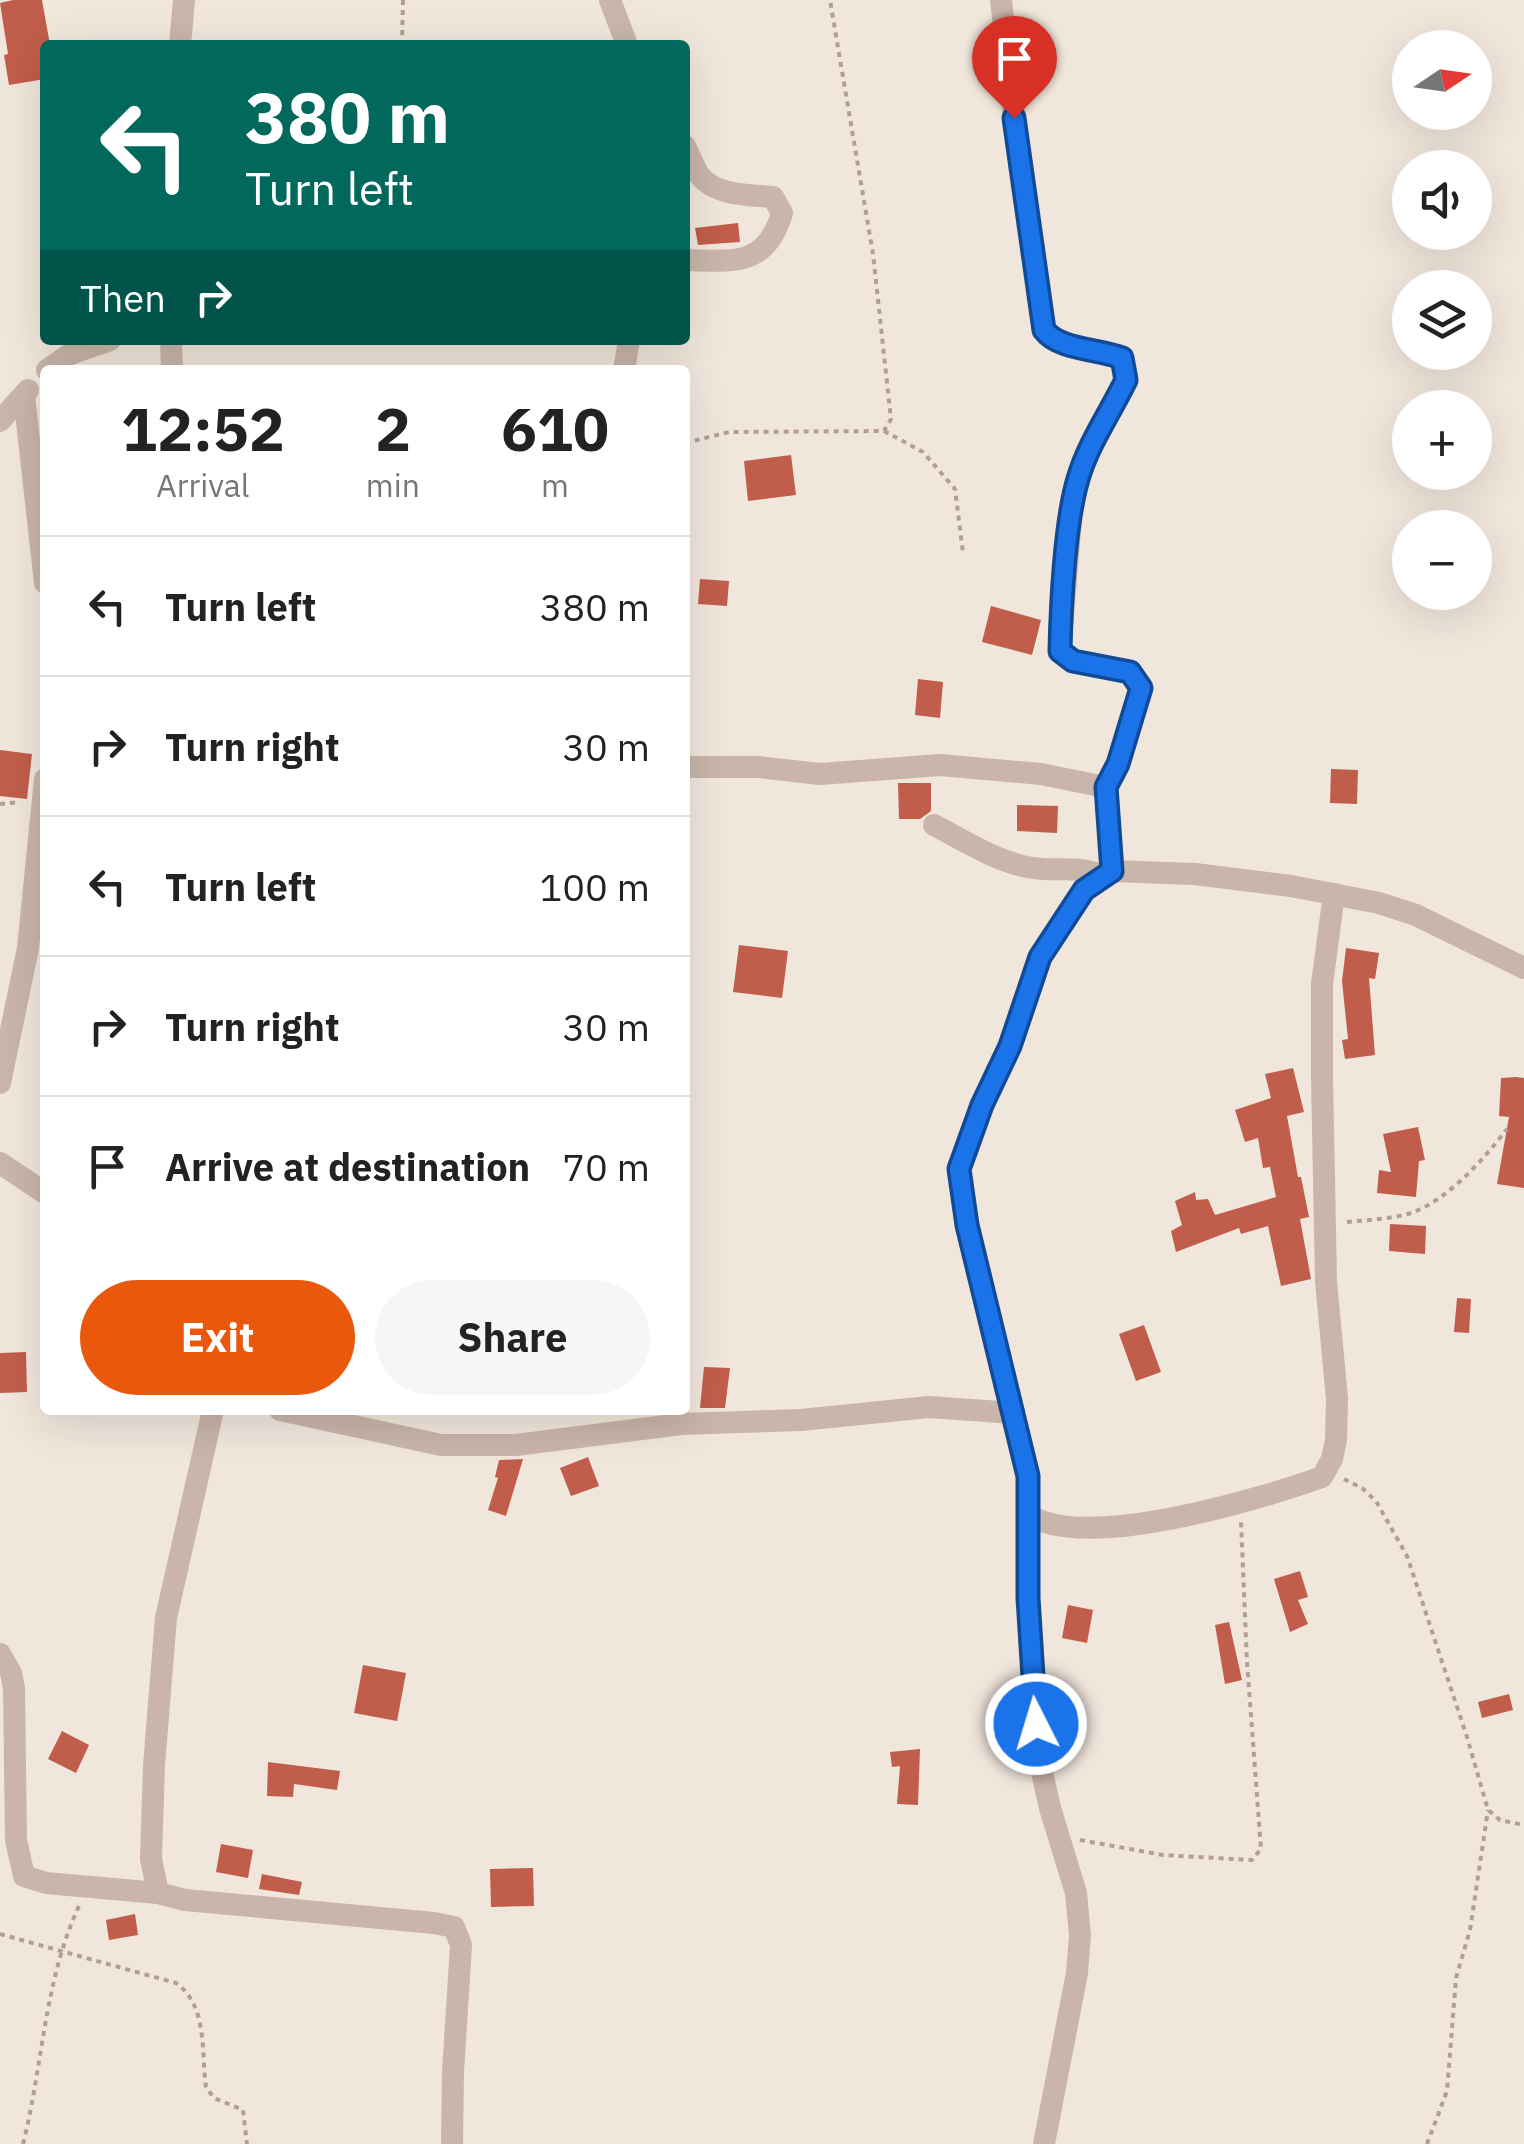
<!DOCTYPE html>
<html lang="en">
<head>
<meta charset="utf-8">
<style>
	body { margin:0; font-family:"IBM Plex Sans",sans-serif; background:#f6f6f6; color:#222; height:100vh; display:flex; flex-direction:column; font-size:38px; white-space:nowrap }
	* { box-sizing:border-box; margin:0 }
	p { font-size:32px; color:#767676 }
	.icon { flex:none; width:55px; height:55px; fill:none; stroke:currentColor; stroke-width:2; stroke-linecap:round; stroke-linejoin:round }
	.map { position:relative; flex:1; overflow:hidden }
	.drawer { position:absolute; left:40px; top:365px; width:650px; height:1050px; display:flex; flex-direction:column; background:#fff; border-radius:10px; box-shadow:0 10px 40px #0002 }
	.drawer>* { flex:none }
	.top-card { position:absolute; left:40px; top:40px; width:650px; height:305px; border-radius:10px; box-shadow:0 10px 40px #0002; background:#00695c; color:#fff; overflow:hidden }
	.needle { width:65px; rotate:77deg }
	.buttons { position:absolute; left:1392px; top:30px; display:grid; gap:20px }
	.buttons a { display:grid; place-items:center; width:100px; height:100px; border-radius:50%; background:#fff; box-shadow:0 10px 40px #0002; font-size:50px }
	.pin { position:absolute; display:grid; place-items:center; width:85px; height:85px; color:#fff; margin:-102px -42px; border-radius:50% 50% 50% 0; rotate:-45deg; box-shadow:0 0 10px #0007 }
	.pin .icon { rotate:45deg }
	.me { position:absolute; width:110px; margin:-55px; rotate:355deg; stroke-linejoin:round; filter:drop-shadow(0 0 8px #0008) }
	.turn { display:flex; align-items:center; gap:35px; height:210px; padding:0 40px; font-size:45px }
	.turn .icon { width:130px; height:130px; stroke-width:2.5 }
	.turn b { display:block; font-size:70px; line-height:85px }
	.then { display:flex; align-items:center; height:95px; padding:0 40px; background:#0003; gap:20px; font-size:38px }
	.eta { display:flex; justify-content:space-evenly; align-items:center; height:170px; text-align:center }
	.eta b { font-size:60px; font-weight:700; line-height:70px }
	.cta { display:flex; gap:20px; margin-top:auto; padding:20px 40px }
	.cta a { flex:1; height:115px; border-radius:60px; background:#ea580c; color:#fff; font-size:40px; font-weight:700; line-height:115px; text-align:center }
	.cta a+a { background:#f6f6f6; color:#222 }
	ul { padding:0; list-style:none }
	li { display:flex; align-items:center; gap:30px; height:140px; padding:0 40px; border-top:2px solid #e0e0e0 }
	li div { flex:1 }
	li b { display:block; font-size:38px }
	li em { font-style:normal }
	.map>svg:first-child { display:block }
	.building { fill:#c15d4b }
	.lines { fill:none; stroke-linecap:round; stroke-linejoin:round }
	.path { stroke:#b49e93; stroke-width:4; stroke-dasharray:5 5; stroke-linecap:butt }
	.minor { stroke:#c9b5a9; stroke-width:22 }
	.route-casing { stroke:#114b97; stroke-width:25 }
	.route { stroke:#1a73e8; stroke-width:18 }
</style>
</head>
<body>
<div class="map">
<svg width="1524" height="2144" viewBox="0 0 1524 2144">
	<rect width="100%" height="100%" fill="#f1e6dc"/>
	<!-- building -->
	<g class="building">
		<polygon points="13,0 42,0 50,45 45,45 45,79 9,85 4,55 8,54 0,3"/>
		<polygon points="738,223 740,242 698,245 695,228"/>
		<polygon points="791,455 796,495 748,501 744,461"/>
		<polygon points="700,579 729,581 727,606 698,604"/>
		<polygon points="991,606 1041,620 1032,655 982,642"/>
		<polygon points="918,679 943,682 940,718 915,715"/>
		<polygon points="0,750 32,754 27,799 0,796"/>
		<polygon points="1331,769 1358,770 1357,804 1330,803"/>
		<polygon points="898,783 931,783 931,811 920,819 899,819"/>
		<polygon points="1017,805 1058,806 1057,833 1017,831"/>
		<polygon points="739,945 788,951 782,998 733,992"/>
		<polygon points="1346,948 1379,953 1375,979 1369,978 1375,1055 1345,1059 1342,1040 1348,1039 1342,981"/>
		<polygon points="1293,1068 1304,1112 1287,1116 1298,1177 1301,1177 1309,1217 1300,1219 1311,1279 1281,1286 1268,1226 1241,1234 1239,1228 1176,1252 1171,1231 1182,1225 1175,1201 1195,1192 1196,1200 1208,1199 1215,1215 1276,1197 1270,1167 1263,1168 1258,1138 1245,1142 1235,1110 1271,1098 1265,1074"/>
		<polygon points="1516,1077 1524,1078 1524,1188 1497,1184 1509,1117 1499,1116 1501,1078"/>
		<polygon points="1418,1127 1425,1160 1419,1161 1416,1197 1377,1193 1379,1170 1391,1172 1383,1134"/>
		<polygon points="1390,1224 1426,1226 1425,1254 1389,1251"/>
		<polygon points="1457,1298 1471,1299 1469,1333 1454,1332"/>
		<polygon points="1144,1325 1161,1372 1136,1381 1119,1334"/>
		<polygon points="26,1352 27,1392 0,1393 0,1353"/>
		<polygon points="704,1367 730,1368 725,1408 700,1408"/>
		<polygon points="588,1457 599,1486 571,1496 560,1468"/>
		<polygon points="523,1459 506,1516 488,1510 498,1478 495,1477 499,1460"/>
		<polygon points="1300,1571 1308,1597 1298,1600 1308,1624 1290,1632 1274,1579"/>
		<polygon points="1068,1605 1093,1610 1087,1643 1062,1638"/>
		<polygon points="1229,1622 1242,1680 1225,1684 1215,1625"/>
		<polygon points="363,1665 406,1673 397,1721 354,1713"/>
		<polygon points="1509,1694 1513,1710 1482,1718 1478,1702"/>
		<polygon points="62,1731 89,1745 76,1773 48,1759"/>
		<polygon points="920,1749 918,1805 897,1804 900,1766 892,1767 890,1752"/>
		<polygon points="268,1762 340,1771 337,1790 294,1784 293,1797 267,1796"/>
		<polygon points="221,1844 253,1850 248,1878 216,1872"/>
		<polygon points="533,1868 534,1906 491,1907 490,1869"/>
		<polygon points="262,1874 302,1882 299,1895 259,1889"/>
		<polygon points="135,1914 138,1935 109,1940 106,1920"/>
	</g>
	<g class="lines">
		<!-- path -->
		<g class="path">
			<polyline points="402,45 403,0"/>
			<polyline points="884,431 923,452 955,489 963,553"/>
			<polyline points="685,443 729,432 884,431 891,419 873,254 830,0"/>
			<polyline points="0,804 20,802"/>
			<path d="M1347,1222C1367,1220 1391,1219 1411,1213C1448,1200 1484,1159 1507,1129"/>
			<polyline points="1344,1479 1362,1488 1376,1501 1407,1556 1467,1737 1488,1810 1500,1820 1524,1825"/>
			<polyline points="1080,1840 1163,1855 1252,1860 1261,1849 1247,1662 1241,1522"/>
			<path d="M0,1934L176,1983C208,2006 201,2051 206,2087L214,2098L243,2110L247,2144"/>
			<path d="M23,2144C43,2065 44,1981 79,1906"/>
			<polyline points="1427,2144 1447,2091 1456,1978 1470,1930 1488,1810"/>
		</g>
		<!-- minor -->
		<g class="minor">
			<polyline points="610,0 627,45"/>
			<path d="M1001,0L1018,151L1044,330C1059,350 1099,349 1122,358L1126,380L1098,431L1078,479L1071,518L1060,651L1073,661L1130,672L1141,687L1118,764L1105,787L1111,871L1083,890L1039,957L1010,1046L982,1105L959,1169L967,1225L1028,1475L1027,1598L1040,1763L1050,1808L1076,1893L1080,1935L1077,1973L1044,2144"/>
			<polyline points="180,45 184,0"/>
			<path d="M685,146C690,155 694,168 700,176C716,196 751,195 773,197L782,213C766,268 732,261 685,260"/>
			<polyline points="171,340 172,370"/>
			<polyline points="47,370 70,354 110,340"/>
			<polyline points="624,370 629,340"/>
			<polyline points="24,395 45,583"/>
			<polyline points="0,421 28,390"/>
			<polyline points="685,767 758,767 820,774 940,765 1041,774 1105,787"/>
			<path d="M934,825C963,840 994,860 1027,867C1056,873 1074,864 1104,876"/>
			<polyline points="1111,871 1195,874 1291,886 1379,903 1416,915 1524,968"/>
			<polyline points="0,1083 28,948 45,779"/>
			<polyline points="0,1163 45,1193"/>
			<polyline points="213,1410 166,1618 154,1765 151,1859 158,1893 185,1900 434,1923 454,1927 461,1945 453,2072 452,2144"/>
			<polyline points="280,1410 441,1445 516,1445 681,1424 801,1420 929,1407 1014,1413"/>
			<path d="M1030,1515C1084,1552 1261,1499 1322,1477L1332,1459L1336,1440L1337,1399L1326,1281L1322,1077V984L1334,894"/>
			<polyline points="0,1654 11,1673 14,1688 16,1840 24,1876 46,1883 158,1893"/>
		</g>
	</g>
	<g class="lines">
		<defs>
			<path id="route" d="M1014,118L1044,330C1059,350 1099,349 1122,358L1126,380C1110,413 1088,444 1078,479C1065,522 1061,605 1060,651L1073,661L1130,672L1141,688L1118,764L1106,787L1112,871L1084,890L1040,957L1010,1046L982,1105L959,1169L967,1225L1028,1476V1598L1036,1724"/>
		</defs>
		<!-- route casing -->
		<use href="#route" class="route-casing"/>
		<!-- route -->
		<use href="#route" class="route"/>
	</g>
</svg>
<div class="buttons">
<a><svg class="needle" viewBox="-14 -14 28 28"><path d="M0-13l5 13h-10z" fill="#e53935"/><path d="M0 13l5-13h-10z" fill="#767676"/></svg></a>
<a><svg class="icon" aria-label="sound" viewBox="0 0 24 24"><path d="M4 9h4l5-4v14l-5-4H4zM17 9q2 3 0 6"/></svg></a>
<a><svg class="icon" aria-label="layers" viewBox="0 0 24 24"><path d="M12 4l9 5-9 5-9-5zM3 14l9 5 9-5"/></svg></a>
<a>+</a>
<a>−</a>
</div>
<div class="pin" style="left:1014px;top:118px;background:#d93025"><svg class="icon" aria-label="arrive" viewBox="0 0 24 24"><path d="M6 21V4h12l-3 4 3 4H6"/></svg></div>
<svg class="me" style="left:1036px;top:1724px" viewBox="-20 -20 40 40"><circle r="17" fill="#1a73e8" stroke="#fff" stroke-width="3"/><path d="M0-11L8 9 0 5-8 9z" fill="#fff"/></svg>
<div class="top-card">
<div class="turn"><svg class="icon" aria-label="left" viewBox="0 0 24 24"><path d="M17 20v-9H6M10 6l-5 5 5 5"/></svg><div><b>380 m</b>Turn left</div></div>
<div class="then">Then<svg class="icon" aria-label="right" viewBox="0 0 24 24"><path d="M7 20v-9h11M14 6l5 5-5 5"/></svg></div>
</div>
<section class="drawer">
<div class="eta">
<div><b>12:52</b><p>Arrival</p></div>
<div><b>2</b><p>min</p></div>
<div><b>610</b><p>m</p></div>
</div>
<ul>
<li><svg class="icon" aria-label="left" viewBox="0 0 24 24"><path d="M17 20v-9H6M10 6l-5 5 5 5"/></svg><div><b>Turn left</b></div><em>380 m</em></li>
<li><svg class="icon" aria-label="right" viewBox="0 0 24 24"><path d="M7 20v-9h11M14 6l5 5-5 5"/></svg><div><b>Turn right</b></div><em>30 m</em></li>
<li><svg class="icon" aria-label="left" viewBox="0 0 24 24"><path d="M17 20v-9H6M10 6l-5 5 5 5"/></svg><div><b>Turn left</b></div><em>100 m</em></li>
<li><svg class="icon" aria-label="right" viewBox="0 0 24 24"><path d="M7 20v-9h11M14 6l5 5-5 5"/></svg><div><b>Turn right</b></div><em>30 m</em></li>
<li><svg class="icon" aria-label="arrive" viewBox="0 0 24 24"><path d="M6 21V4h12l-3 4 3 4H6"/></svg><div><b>Arrive at destination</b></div><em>70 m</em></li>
</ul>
<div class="cta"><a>Exit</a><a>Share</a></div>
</section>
</div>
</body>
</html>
